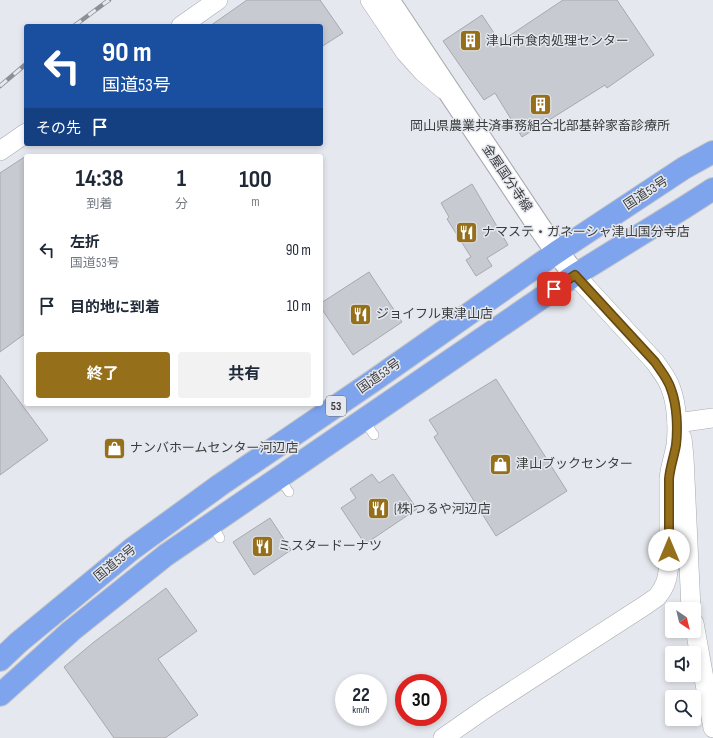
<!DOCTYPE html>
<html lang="ja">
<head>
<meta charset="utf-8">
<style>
	body { margin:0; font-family:"Sofia Sans Condensed","Noto Sans JP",sans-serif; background:#f2f2f3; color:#1f2937; height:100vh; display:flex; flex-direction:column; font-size:15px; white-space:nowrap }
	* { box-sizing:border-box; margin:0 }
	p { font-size:13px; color:#747a83 }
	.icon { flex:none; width:22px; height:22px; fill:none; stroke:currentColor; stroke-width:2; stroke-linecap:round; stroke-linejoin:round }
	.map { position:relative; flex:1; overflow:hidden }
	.details { position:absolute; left:24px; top:154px; width:299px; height:252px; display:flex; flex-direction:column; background:#fff; border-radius:4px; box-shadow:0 2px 6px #0003 }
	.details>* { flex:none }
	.banner { position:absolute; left:24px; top:24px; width:299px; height:122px; border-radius:4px; box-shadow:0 2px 6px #0003; background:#1a4fa0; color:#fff; overflow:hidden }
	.needle { width:26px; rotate:145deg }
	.tools { position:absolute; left:665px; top:602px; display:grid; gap:8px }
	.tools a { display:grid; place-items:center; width:36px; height:36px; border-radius:4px; background:#fff; box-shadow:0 2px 6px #0003; font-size:20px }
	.speed { position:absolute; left:335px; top:674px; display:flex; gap:8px; font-size:20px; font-weight:700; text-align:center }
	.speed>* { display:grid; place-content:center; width:52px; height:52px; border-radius:50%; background:#fff; box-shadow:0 2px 6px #0003; line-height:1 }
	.speed small { font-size:10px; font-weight:400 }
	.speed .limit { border:6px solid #d22; background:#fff; color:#111 }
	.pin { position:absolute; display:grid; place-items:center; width:34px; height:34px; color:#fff; margin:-17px; border-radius:8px; box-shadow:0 2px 6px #0006 }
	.me { position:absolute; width:44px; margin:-22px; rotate:0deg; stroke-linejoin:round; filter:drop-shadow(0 0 3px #0008) }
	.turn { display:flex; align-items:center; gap:14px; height:84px; padding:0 12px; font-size:18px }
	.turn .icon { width:52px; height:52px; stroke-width:2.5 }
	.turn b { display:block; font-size:28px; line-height:34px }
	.then { display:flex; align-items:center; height:38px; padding:0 12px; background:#0003; gap:8px; font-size:15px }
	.eta { display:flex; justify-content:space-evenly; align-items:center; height:68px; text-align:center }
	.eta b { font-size:24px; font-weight:700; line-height:28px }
	.button { display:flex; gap:8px; margin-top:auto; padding:8px 12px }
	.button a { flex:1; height:46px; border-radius:4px; background:#966f1a; color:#fff; font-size:16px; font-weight:700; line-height:46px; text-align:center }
	.button a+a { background:#f2f2f3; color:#1f2937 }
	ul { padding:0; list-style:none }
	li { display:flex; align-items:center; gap:12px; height:56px; padding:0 12px }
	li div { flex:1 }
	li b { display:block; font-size:15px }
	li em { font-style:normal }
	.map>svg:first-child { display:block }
	.building { fill:#c7cad0; stroke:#a7a9af }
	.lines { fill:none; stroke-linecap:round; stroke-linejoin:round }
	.service-casing { stroke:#a8abb0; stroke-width:10 }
	.minor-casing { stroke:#a8abb0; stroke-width:20 }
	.secondary-casing { stroke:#a8abb0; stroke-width:24 }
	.trunk-casing { stroke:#c4c4c5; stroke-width:24 }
	.service { stroke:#fff; stroke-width:9 }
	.minor { stroke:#fff; stroke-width:19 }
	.secondary { stroke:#fff; stroke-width:22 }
	.trunk { stroke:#7ea4ee; stroke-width:22 }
	.rail-casing { stroke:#8e9094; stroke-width:4.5 }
	.rail { stroke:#e5e8ee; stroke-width:3; stroke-dasharray:9; stroke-linecap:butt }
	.route-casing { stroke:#624811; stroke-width:10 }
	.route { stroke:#966f1a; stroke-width:7 }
	.labels { text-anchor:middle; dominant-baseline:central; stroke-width:3; stroke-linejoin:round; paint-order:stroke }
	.shield { fill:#e5e8ee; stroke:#6e7073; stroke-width:1 }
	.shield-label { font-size:12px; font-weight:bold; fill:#3b3c3e }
	.poi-label { font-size:13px; fill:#3b3c3e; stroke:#e5e8ee; text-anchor:start }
	.street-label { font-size:13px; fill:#3b3c3e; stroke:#e5e8ee }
</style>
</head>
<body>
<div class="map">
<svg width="713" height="738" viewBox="0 0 713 738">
	<rect width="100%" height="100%" fill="#e5e8ee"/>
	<!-- building -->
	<g class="building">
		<polygon points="247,0 320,0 343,33 321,47 321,26 210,26"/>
		<polygon points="563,0 617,0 654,55 607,88 605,85 522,137 495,93 484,100 443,41 482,15 500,42"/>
		<polygon points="26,156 26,333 0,352 0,173"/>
		<polygon points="472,184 508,245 487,258 492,266 476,276 466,260 471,257 447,219 449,217 441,203"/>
		<polygon points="369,272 402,322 353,355 321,308 321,303"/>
		<polygon points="0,375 48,440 0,475"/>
		<polygon points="496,379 567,491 496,536 434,437 438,434 429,420"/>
		<polygon points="372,474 379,483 393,474 417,509 365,544 341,508 356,498 350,489"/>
		<polygon points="270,518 291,550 254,575 233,542"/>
		<polygon points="166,588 197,631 158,659 198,715 165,738 114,738 64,667 94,642"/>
	</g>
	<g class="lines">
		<defs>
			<g id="service">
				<polyline points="364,420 374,435"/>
				<polyline points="279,478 289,492"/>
				<polyline points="212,524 220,538"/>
			</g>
			<g id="minor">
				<polyline points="370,0 405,52 423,72 443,89"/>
				<polyline points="181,26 218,0"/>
				<polyline points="0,151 26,133"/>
				<polyline points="677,423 713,418"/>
				<polyline points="682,438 684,457 691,609"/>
				<polyline points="694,623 713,728"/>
				<path d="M443,738L486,708L644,606L657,597L662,590L665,584L667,578L669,565V479C670,467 674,457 676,445C678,429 677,405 671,389C668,379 661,371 655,362L575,275"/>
			</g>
			<polyline id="secondary" points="388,0 540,228 557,252 575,275"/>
			<g id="trunk">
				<polyline points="0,660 19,642 132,549 220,485 373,381 557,252 684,168 713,152"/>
				<polyline points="0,695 71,631 166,555 575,275 685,207 713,189"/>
			</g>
		</defs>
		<!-- service casing -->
		<use href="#service" class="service-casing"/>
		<!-- minor casing -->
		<use href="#minor" class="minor-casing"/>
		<!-- secondary casing -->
		<use href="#secondary" class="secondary-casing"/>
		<!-- trunk casing -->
		<use href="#trunk" class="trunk-casing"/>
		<!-- service -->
		<use href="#service" class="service"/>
		<!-- minor -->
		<use href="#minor" class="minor"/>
		<!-- secondary -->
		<use href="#secondary" class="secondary"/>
		<!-- trunk -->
		<use href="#trunk" class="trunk"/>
		<defs>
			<g id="rail">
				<polyline points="74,26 109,0"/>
				<polyline points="0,86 26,64"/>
			</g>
		</defs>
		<!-- rail casing -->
		<use href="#rail" class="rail-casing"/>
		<!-- rail -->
		<use href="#rail" class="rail"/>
	</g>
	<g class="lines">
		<defs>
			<path id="route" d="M554,289L575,275L655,362C661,371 668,379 671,389C677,405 678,428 676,445C674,457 670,467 669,479V550"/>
		</defs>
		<!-- route casing -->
		<use href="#route" class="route-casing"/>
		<!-- route -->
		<use href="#route" class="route"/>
	</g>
	<!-- icons -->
	<defs>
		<symbol id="building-square" viewBox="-11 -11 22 22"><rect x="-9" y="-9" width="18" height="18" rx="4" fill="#966f1a" stroke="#e5e8ee"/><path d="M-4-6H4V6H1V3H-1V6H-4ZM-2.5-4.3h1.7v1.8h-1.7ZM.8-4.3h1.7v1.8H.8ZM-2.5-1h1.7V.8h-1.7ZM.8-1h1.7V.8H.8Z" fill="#fff"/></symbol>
		<symbol id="restaurant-square" viewBox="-11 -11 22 22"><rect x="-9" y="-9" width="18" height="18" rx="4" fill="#966f1a" stroke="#e5e8ee"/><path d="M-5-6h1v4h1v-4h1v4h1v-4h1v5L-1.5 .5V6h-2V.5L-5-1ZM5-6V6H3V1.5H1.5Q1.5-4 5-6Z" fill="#fff"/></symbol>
		<symbol id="shop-square" viewBox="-11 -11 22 22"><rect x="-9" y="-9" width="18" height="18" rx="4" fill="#966f1a" stroke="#e5e8ee"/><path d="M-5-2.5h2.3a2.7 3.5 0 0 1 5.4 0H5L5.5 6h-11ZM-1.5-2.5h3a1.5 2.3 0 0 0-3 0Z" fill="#fff"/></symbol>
	</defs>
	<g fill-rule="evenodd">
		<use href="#building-square" x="458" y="28" width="25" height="25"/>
		<use href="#building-square" x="528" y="92" width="25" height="25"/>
		<use href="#restaurant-square" x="454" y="220" width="25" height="25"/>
		<use href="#restaurant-square" x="348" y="302" width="25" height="25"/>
		<use href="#shop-square" x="102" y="436" width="25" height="25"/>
		<use href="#shop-square" x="488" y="452" width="25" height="25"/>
		<use href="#restaurant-square" x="366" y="496" width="25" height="25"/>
		<use href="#restaurant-square" x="250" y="534" width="25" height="25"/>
	</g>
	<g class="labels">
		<!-- shield labels -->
		<rect class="shield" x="326" y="396" width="20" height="20" rx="3"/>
		<g class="shield-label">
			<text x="336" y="406">53</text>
		</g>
		<!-- poi labels -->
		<g class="poi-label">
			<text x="486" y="41">津山市食肉処理センター</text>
			<text x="540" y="126" text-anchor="middle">岡山県農業共済事務組合北部基幹家畜診療所</text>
			<text x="482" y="232">ナマステ・ガネーシャ津山国分寺店</text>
			<text x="376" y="314">ジョイフル東津山店</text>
			<text x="130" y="448">ナンバホームセンター河辺店</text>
			<text x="516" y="464">津山ブックセンター</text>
			<text x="394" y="509">(株)つるや河辺店</text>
			<text x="278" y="546">ミスタードーナツ</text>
		</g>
		<!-- street labels -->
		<g class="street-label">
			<text transform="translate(507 178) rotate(56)">金屋国分寺線</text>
			<text transform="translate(646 193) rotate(-33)">国道53号</text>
			<text transform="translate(379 376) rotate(-35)">国道53号</text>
			<text transform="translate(115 563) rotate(-39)">国道53号</text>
		</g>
	</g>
</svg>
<div class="tools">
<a><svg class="needle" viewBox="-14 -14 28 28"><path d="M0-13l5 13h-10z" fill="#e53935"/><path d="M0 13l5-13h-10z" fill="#747a83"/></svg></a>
<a><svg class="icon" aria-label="sound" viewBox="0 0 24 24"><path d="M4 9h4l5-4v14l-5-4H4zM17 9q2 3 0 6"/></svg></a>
<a><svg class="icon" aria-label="search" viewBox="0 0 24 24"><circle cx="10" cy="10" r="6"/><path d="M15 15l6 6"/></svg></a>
</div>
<div class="speed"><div>22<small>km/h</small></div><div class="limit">30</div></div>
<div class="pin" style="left:554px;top:289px;background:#d93025"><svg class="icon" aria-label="arrive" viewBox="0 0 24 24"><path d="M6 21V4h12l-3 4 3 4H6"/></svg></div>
<svg class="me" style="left:669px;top:550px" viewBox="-20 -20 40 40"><circle r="19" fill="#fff"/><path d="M0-13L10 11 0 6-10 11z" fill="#966f1a"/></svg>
<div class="banner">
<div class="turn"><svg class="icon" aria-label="left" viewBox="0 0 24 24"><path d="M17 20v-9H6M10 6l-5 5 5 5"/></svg><div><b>90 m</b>国道53号</div></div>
<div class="then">その先<svg class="icon" aria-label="arrive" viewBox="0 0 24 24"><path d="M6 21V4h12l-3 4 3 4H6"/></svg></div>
</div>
<section class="details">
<div class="eta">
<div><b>14:38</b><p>到着</p></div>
<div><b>1</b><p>分</p></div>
<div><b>100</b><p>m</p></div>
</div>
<ul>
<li><svg class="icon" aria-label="left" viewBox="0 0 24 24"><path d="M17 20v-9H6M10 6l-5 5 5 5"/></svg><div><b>左折</b><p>国道53号</p></div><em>90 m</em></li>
<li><svg class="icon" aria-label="arrive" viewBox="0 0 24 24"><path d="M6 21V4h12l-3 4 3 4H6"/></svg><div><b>目的地に到着</b></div><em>10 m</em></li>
</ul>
<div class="button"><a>終了</a><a>共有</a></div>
</section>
</div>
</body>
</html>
